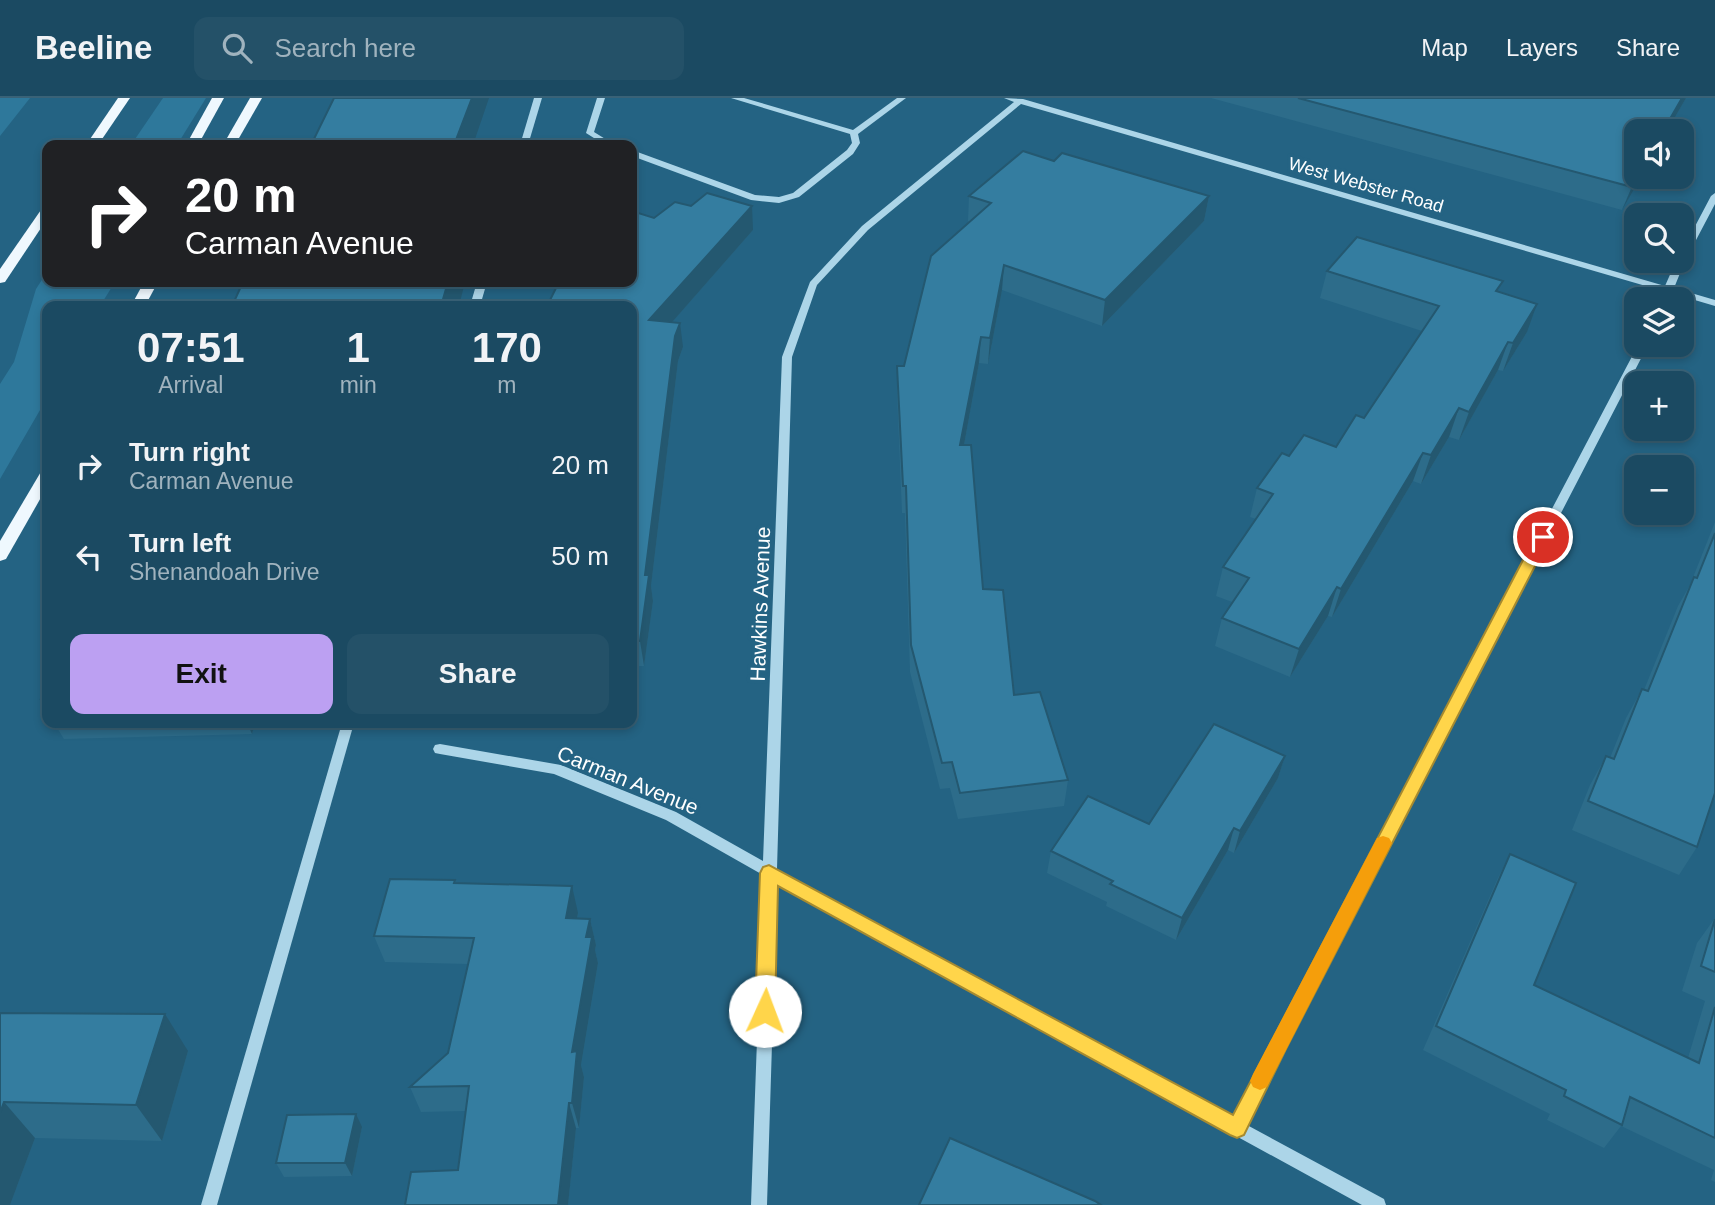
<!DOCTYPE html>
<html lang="en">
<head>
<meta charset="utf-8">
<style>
	body { margin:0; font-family:Helvetica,sans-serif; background:#245168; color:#f1f3f6; height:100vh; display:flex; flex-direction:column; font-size:26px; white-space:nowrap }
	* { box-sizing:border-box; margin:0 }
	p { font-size:23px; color:#a0b3be }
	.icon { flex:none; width:38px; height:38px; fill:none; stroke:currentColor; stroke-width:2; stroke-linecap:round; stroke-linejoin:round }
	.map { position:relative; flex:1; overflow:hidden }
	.drawer { position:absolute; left:42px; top:203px; width:595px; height:427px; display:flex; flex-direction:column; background:#1b4a62; border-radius:14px; box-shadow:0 4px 10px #0003,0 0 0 2px #396277 }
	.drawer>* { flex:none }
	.top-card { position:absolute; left:42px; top:42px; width:595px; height:147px; border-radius:14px; box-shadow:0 4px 10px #0003,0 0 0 2px #396277; background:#202124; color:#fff; overflow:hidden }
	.tools { position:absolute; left:1624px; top:21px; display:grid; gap:14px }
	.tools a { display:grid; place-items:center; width:70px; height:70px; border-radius:14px; background:#1b4a62; box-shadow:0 4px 10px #0003,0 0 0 2px #396277; font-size:35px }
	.pin { position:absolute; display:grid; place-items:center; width:60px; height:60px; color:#fff; margin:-30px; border:4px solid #fff; border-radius:50%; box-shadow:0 2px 7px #0007 }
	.me { position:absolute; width:77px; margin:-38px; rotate:2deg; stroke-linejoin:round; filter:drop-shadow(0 0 5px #0008) }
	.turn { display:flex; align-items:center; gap:24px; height:147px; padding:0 28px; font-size:32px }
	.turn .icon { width:91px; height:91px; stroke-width:2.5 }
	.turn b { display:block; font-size:49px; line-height:60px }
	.eta { display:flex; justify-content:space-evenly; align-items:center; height:119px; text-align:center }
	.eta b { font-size:42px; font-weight:700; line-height:49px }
	.cta { display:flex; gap:14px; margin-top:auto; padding:14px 28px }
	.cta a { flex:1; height:80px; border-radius:14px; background:#bca0f2; color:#111; font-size:28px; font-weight:700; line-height:80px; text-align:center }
	.cta a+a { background:#245168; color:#f1f3f6 }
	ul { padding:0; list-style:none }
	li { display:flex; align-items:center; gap:21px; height:91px; padding:0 28px }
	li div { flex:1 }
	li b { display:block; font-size:26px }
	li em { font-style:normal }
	header { display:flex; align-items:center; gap:42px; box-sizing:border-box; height:98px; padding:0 35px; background:#1b4a62; border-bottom:2px solid #396277 }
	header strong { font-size:33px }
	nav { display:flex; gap:38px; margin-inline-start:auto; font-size:24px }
	.search { width:490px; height:63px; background:#245168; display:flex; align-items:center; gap:18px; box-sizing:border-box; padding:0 24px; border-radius:14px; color:#a0b3be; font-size:26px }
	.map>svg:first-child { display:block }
	.green { fill:#2e789b }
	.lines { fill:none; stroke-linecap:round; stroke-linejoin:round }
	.minor { fill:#acd5e8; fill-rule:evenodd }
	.major { fill:#eff8fe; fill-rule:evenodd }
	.wall { fill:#2d6c8a }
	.shaded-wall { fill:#245870 }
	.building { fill:#347da0; stroke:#245870; stroke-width:2 }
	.route { fill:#ffd54a; stroke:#a68a30; stroke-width:2 }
	.slow { fill:#f59e0b }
	.labels { text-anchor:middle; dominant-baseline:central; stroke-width:7; stroke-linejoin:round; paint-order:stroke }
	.far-street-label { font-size:18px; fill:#fff; stroke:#246383 }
	.street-label { font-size:21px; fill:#fff; stroke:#246383 }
</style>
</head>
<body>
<header>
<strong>Beeline</strong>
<div class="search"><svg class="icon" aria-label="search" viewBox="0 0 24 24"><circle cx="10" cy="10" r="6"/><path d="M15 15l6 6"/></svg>Search here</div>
<nav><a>Map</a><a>Layers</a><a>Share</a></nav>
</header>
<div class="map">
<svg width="1715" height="1107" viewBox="0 0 1715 1107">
	<rect width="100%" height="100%" fill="#246383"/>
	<!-- green -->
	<g class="green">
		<polygon points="0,0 30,0 0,38"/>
		<polygon points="163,0 206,0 177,47 131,47"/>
		<polygon points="47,174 47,184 115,184 100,208 47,208 47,300 0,381 0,286 14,264 36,191"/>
	</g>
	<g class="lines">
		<!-- minor -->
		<g class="minor">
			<polygon points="534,0 542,0 528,47 520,47"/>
			<polygon points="597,0 605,0 594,34 615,47 605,47 586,35"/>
			<polygon points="731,0 744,0 853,32 897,0 906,0 858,36 860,45 853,56 799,99 779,105 751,102 632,58 632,52 755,97 779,99 793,95 847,52 852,45 850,36"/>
			<polygon points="1004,0 1023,1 1665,188 1676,163 1682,163 1682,153 1711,98 1715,95 1715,106 1685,163 1674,190 1715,202 1715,208 1671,195 1669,201 1659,201 1663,193 1021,6 868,132 817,187 792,259 777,771 894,837 1234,1020 1274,940 1638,247 1648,247 1284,950 1247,1027 1384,1101 1386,1107 1362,1107 884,845 777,785 767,1107 751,1107 763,777 666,722 554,676 440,656 435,655 433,651 435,647 440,646 561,667 676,714 763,763 782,259 810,184 862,128 1014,4"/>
			<polygon points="477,184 487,184 480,208 470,208"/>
			<polygon points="342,625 354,625 217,1107 201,1107"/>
		</g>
		<!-- major -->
		<g class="major">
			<polygon points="118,0 130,0 98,47 86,47"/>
			<polygon points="212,0 224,0 198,47 186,47"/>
			<polygon points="250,0 262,0 235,47 223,47"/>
			<polygon points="47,108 47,121 5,184 0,185 0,171 43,109"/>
			<polygon points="144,184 158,184 145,208 131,208"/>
			<polygon points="47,371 47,389 6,461 0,463 0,443 42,372"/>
		</g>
	</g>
	<!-- wall -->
	<g class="wall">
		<polygon points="1211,0 1686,0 1667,33 1636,33 1636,79 1622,112"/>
		<polygon points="1054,63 1209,98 1204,123 1102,228 1002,192 988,266 979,265 964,347 983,491 1014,597 1068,682 1064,708 958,721 950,690 940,691 910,574 905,415 902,415 897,294 897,268 904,268 970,124 968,123 969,98"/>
		<polygon points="654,120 753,132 672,224 683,249 678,263 651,488 653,503 644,568 632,568 632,208"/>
		<polygon points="1327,173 1499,194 1527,234 1503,273 1498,272 1459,342 1449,339 1421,386 1413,383 1332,519 1328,518 1290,579 1215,548 1222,520 1232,504 1216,498 1223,469 1256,421 1250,419 1257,390 1289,358 1336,349 1364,320 1422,233 1320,200"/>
		<polygon points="1715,424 1715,695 1697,749 1679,777 1572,732 1590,687 1606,658 1610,660 1626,620 1642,591 1644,592 1678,508 1690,487"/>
		<polygon points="47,586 47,612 41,601"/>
		<polygon points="54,625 255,625 252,636 64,641"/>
		<polygon points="1285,658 1278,680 1234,755 1228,752 1176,842 1106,808 1107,804 1047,775 1051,753 1149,726"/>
		<polygon points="1510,756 1534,887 1688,960 1705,903 1682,893 1697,845 1715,820 1715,1084 1711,1082 1714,1072 1621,1028 1604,1050 1547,1022 1550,1016 1423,952 1497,782"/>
		<polygon points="455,782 456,786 578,815 577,821 590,821 596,847 595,852 598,865 581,967 584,979 579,1030 576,1030 568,1107 405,1107 458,1072 466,1013 421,1014 410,989 448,955 468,866 385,864 374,838"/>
		<polygon points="0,915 188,953 162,1043 35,1040 10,1107"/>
		<polygon points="362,1029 352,1078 284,1079 276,1065"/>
	</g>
	<!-- shaded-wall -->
	<g class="shaded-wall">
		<polygon points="472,0 489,0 473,47 454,47"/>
		<polygon points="1682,0 1686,0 1667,33 1663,33"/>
		<polygon points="1638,79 1641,79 1622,112 1632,89"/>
		<polygon points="1209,98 1204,123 1102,228 1105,202"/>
		<polygon points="752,108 753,132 652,247 649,222"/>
		<polygon points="1004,167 1002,192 988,266 990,240"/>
		<polygon points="448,184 465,184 459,208 441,208"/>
		<polygon points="1537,206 1527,234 1503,273 1513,245"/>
		<polygon points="680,225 683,249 678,263 651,488 653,503 644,568 640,543 645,477 675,238"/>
		<polygon points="981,239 979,265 959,374 960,347"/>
		<polygon points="1508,244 1498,272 1459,342 1469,314"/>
		<polygon points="1459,310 1449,339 1421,386 1431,357"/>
		<polygon points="1423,355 1413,383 1332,519 1341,491"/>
		<polygon points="1337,489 1328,518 1290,579 1299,551"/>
		<polygon points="247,625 255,625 252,636"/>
		<polygon points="1285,658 1278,680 1234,755 1240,733"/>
		<polygon points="1234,730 1228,752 1176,842 1182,820"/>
		<polygon points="572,788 578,815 572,847 566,820"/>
		<polygon points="590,821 596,847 595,852 598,865 581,967 584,979 579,1030 572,1005 572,954 586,839"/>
		<polygon points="165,916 188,953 162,1043 136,1007"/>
		<polygon points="4,1004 35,1040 10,1107 0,1107 0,1015"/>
		<polygon points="569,1005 576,1030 568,1107 558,1107"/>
		<polygon points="356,1016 362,1029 352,1078 345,1065"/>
	</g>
	<!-- building -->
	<g class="building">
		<polygon points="334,0 472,0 454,47 311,47"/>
		<polygon points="1298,0 1682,0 1663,33 1636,33 1636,79 1638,79 1632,89"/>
		<polygon points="1023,53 1054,63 1062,55 1209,98 1105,202 1004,167 990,240 981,239 960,347 971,347 983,491 1003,492 1014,597 1040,594 1068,682 960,695 952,664 942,665 911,547 906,388 903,388 897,268 904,268 931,158 991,105 969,98"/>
		<polygon points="707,95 752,108 649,222 680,225 675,238 645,477 649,477 640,543 632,543 632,208 547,208 559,184 632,184 632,113 654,120 675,104 691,108"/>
		<polygon points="1357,139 1503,183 1496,193 1537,206 1513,245 1508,244 1469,314 1459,310 1431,357 1423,355 1341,491 1337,489 1299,551 1222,520 1249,480 1223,469 1273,396 1257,390 1282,355 1289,358 1304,337 1336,349 1356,317 1364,320 1439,208 1327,173"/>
		<polygon points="243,184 448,184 441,208 232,208"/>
		<polygon points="1715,435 1715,695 1697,749 1588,703 1606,658 1614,661 1642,591 1648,593 1694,479 1697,480"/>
		<polygon points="47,586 47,601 41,601"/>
		<polygon points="1214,626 1285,658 1240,733 1234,730 1182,820 1110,786 1113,783 1051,753 1088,698 1149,726"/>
		<polygon points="1510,756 1576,785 1534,887 1699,965 1715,909 1715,1040 1630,999 1622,1027 1564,998 1566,992 1436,928"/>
		<polygon points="390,781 455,782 454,785 572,788 566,820 590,821 586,839 592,839 572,954 577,953 572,1005 569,1005 558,1107 405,1107 411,1074 458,1072 469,988 410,989 448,955 474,840 374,838"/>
		<polygon points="1715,821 1715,874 1701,868"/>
		<polygon points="0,915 165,916 136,1007 4,1004 0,1015"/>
		<polygon points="356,1016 345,1065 276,1065 287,1017"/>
		<polygon points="950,1040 1095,1103 1101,1107 919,1107"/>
	</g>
	<!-- route -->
	<polygon class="route" points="1543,434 1550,439 1286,951 1244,1037 1237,1040 1230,1037 778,788 775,913 772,919 765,922 758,919 755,913 760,775 763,769 769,767 1233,1017 1535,439"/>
	<!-- slow -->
	<polygon class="slow" points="1383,738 1389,740 1392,745 1267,989 1260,992 1253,989 1250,983 1253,976 1377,740"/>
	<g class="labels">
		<!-- far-street labels -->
		<g class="far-street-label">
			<text transform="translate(1366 87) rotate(16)">West Webster Road</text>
		</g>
		<!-- street labels -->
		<g class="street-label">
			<text transform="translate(760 506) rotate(-88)">Hawkins Avenue</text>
			<text transform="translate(628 682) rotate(22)">Carman Avenue</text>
		</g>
	</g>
</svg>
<div class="tools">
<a><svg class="icon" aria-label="sound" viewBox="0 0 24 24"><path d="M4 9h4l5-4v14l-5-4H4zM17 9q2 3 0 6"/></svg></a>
<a><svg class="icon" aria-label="search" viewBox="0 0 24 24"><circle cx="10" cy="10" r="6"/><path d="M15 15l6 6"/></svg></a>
<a><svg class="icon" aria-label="layers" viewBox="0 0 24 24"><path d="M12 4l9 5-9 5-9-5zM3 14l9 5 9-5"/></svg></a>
<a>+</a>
<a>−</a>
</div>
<div class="pin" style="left:1543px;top:439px;background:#d93025"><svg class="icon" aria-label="arrive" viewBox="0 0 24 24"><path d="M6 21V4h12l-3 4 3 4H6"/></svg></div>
<svg class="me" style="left:765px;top:913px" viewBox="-20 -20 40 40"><circle r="19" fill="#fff"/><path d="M0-13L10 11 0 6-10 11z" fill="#ffd54a"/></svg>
<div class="top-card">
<div class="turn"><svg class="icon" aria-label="right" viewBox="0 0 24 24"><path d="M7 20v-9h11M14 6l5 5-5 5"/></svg><div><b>20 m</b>Carman Avenue</div></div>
</div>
<section class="drawer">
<div class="eta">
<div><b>07:51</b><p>Arrival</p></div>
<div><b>1</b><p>min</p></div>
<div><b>170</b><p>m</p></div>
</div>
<ul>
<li><svg class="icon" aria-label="right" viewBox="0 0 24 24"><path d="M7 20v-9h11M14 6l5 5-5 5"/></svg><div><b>Turn right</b><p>Carman Avenue</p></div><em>20 m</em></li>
<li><svg class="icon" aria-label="left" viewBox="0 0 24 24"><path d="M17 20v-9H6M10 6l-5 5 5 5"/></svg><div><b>Turn left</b><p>Shenandoah Drive</p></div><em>50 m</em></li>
</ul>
<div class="cta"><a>Exit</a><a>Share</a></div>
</section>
</div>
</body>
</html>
